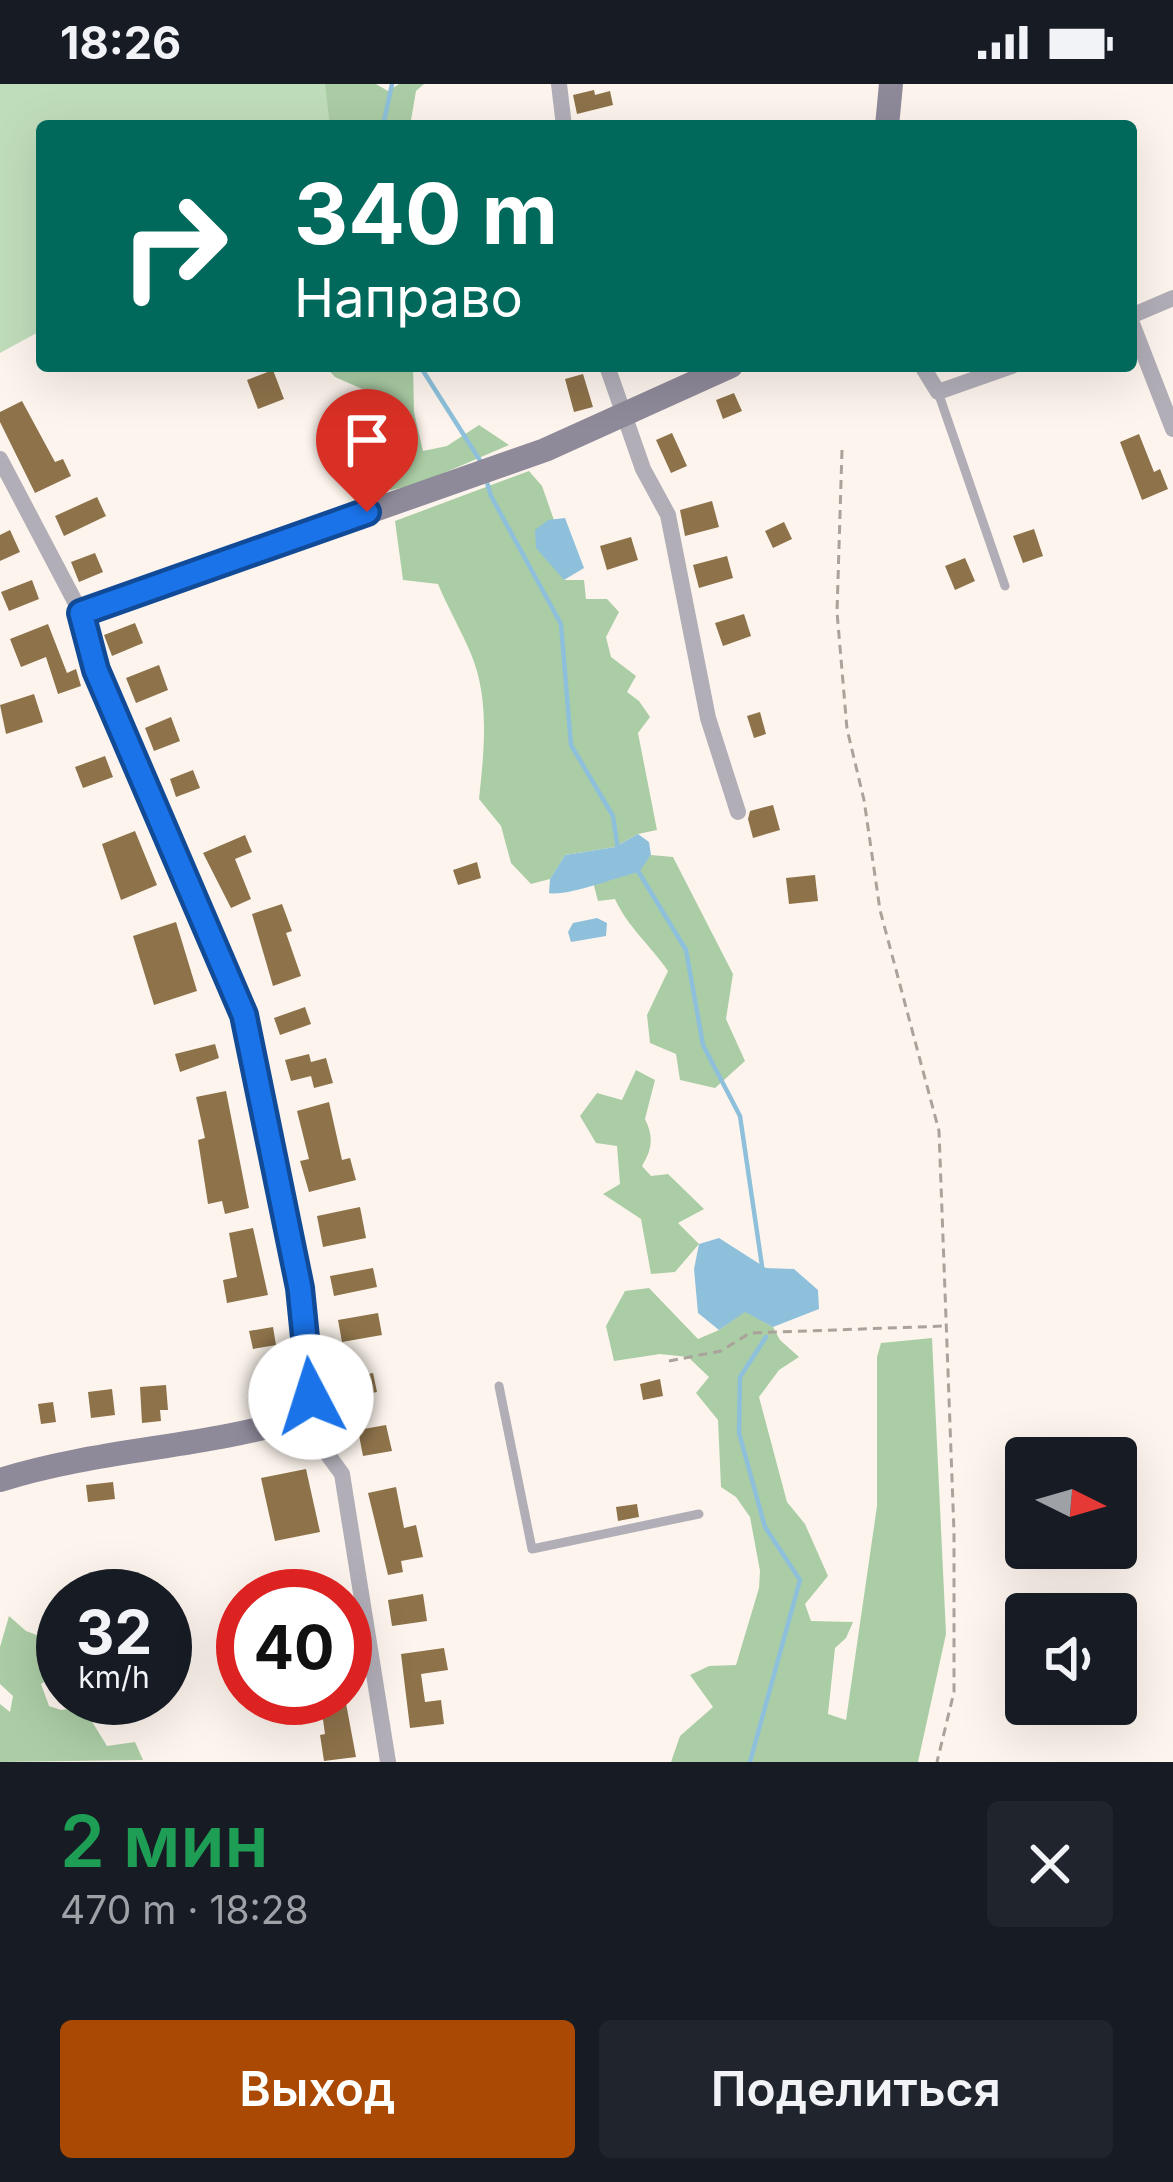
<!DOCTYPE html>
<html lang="ru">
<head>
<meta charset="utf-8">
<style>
	body { margin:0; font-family:Inter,sans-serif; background:#20242c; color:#f1f3f6; height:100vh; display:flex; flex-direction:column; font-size:45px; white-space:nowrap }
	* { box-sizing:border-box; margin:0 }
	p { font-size:39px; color:#9ea1a6 }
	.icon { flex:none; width:66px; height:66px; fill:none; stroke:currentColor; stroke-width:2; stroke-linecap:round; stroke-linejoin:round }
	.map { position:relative; height:1678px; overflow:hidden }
	.side { display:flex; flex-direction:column; background:#171b24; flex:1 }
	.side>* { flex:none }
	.top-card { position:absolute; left:36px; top:36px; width:1101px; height:252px; border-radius:12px; box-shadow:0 12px 48px #0002; background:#00695c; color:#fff; overflow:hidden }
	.needle { width:78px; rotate:95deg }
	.controls { position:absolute; left:1005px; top:1353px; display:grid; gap:24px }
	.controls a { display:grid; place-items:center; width:132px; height:132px; border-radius:12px; background:#171b24; box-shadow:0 12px 48px #0002; font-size:60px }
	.speed { position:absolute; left:36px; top:1485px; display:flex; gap:24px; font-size:60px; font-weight:700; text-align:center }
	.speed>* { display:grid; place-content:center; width:156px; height:156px; border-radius:50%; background:#171b24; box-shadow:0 12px 48px #0002; line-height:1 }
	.speed small { font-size:30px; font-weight:400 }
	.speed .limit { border:18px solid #d22; background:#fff; color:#111 }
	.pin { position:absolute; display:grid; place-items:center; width:102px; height:102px; color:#fff; margin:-123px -51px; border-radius:50% 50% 50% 0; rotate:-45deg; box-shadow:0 0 12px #0007 }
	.pin .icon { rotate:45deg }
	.me { position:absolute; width:132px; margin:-66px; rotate:355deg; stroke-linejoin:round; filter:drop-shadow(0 0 9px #0008) }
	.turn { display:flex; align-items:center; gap:42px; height:252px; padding:0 60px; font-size:54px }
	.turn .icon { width:156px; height:156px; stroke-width:2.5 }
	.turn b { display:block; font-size:84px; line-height:102px }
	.round { display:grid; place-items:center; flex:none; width:126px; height:126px; border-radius:12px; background:#20242c }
	.headline { display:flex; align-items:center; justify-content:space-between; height:204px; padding:0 60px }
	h1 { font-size:72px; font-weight:600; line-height:90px; color:#1e9e55 }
	.primary-button { display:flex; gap:24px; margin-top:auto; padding:24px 60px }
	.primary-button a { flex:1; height:138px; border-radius:12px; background:#aa4903; color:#fff; font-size:48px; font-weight:600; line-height:138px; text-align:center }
	.primary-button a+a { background:#20242c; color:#f1f3f6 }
	.status { display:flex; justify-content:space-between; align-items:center; height:84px; padding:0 60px; background:#171b24; direction:ltr }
	.status svg { height:33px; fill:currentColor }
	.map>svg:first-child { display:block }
	.green { fill:#c0ddbb }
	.forest { fill:#abcda5 }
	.water { fill:#8ec0db }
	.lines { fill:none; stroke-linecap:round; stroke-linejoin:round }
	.stream { stroke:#8ec0db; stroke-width:4.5 }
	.building { fill:#8d724a }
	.path { stroke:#aba39b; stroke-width:3; stroke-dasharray:9 6; stroke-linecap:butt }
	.lane { stroke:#b1aeb8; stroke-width:9 }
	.street { stroke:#b1aeb8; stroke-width:16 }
	.secondary { stroke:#8f8a9a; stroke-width:24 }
	.route-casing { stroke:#114b97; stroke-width:30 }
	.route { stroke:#1a73e8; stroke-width:21 }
</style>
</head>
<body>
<div class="status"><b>18:26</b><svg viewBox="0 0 49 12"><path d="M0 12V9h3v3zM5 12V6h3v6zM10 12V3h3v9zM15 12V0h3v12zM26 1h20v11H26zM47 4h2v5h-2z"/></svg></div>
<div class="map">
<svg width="1173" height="1678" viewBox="0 0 1173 1678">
	<rect width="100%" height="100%" fill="#fdf5ed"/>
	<!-- green -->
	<polygon class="green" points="0,0 350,0 354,42 42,42 42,246 0,269"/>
	<!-- forest -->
	<g class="forest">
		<polygon points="325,0 376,0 388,7 399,0 424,0 416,7 410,42 330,42"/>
		<path d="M325,282H413L414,328L423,367L447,362L479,341L509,361L416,401L390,406C371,367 377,348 369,308L335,293Z"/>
		<path d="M529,387L542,402L554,436H548L564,496H584L586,515H607L619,528L606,553L611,573L636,592L627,608L639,617L650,633L638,649L657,746L638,750L615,763L565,771L550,795L531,800L511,779L501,742L479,715C484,668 490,615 471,570C461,546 448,524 438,500L403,496L395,437Z"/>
		<path d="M651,771L673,773L733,890L726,935L745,977L715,1004L680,996L676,970L650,959L647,931L668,887C651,862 627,842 615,815L598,817L593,798L638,788Z"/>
		<path d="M636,986L655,996L645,1035C654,1053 652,1066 642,1082L651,1092L668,1090L704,1125L678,1139L699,1160L675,1188L651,1190L641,1135L603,1110L620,1100L617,1062L596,1059L580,1032L597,1009L622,1016Z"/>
		<polygon points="649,1204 698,1255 719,1246 745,1227 773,1243 780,1256 799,1273 779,1286 759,1313 787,1418 805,1440 828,1492 805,1520 811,1537 853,1538 846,1554 835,1564 828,1630 846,1636 877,1422 877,1273 881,1259 932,1254 946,1550 918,1678 671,1678 680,1652 713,1623 690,1591 709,1582 736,1581 759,1504 760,1487 750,1433 736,1413 721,1403 718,1336 696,1309 709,1293 688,1273 660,1270 614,1277 606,1242 625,1207"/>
		<polygon points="9,1532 26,1547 53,1557 62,1587 41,1600 49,1622 61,1626 83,1623 107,1662 135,1658 143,1676 0,1678 0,1620 10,1628 13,1612 0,1600 0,1563"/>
	</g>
	<!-- water -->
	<g class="water">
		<polygon points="565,434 584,484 564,496 536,464 535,446 548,436"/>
		<path d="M638,750L649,758L651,771L639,788C617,793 566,813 549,809L550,795L565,771L615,763Z"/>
		<polygon points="597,834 607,839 606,852 571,858 568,848 573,839"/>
		<polygon points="719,1154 766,1184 794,1185 818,1206 819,1225 773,1243 745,1228 719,1246 698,1229 694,1185 699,1160"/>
	</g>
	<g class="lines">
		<!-- stream -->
		<g class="stream">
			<polyline points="383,42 392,0"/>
			<polyline points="420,282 481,378"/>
			<polyline points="486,395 491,412 561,540 571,661 613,732 618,766"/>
			<polyline points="638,787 686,866 703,961 740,1032 762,1182"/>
			<polyline points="750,1678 800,1496 765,1443 739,1349 740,1293 766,1253"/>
		</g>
	</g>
	<!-- building -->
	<g class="building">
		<polygon points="594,6 595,11 610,7 613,21 577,30 573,11"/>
		<polygon points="273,286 284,315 258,325 247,296"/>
		<polygon points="583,290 593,323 574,328 565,295"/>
		<polygon points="734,309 742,327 723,335 716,316"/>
		<polygon points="22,317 55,378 63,375 71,392 35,409 0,338 0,328"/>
		<polygon points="672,349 687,382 671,389 656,356"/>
		<polygon points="1139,350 1154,388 1160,385 1168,405 1142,416 1120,358"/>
		<polygon points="97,413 106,432 64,452 55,432"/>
		<polygon points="712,417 719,443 685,452 680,426"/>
		<polygon points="784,438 792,455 773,464 765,447"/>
		<polygon points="1034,445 1043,472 1023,479 1013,452"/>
		<polygon points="10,446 20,468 0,477 0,451"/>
		<polygon points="631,453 638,476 607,486 600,462"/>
		<polygon points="95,469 103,488 79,498 71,478"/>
		<polygon points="727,472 733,494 699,504 693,481"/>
		<polygon points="965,474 975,497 955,506 945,482"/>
		<polygon points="32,496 39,515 9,527 1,508"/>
		<polygon points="744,530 751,552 723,562 715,539"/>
		<polygon points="135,539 143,559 112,572 104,551"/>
		<polygon points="48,540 67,589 76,585 81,602 58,610 46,573 21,583 10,555"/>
		<polygon points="159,581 168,606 136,619 126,594"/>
		<polygon points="34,610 43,638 6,650 0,621"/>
		<polygon points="760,628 766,650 754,654 747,632"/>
		<polygon points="171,633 180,657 154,667 145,644"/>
		<polygon points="105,672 113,693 83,704 75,683"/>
		<polygon points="193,686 200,704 176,713 170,695"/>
		<polygon points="773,721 780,746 753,754 748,735 750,727"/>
		<polygon points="135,747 157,801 121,816 102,760"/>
		<polygon points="245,751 252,768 235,775 251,815 231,824 203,769"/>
		<polygon points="477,778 481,794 458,801 453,786"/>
		<polygon points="815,791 818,817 789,820 786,794"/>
		<polygon points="282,820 292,847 286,849 301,892 273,902 252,830"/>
		<polygon points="176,838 197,907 154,921 133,852"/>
		<polygon points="305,923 311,940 280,951 274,934"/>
		<polygon points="215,960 219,974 180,988 175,970"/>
		<polygon points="309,970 311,978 326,974 333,999 314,1004 311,992 291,997 285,976"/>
		<polygon points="226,1007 249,1124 225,1130 222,1117 208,1120 198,1056 205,1054 196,1013"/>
		<polygon points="329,1018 342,1076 350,1074 356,1096 309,1108 300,1077 309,1075 297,1027"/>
		<polygon points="360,1123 366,1154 323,1163 317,1132"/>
		<polygon points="253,1144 268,1211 227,1219 223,1196 237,1193 229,1149"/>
		<polygon points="373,1184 377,1203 334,1212 330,1192"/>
		<polygon points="378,1229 382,1251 342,1258 338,1236"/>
		<polygon points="273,1243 276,1261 253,1265 249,1247"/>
		<polygon points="373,1289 377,1308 352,1313 349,1294"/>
		<polygon points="660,1295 663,1312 643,1316 640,1300"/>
		<polygon points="166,1301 168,1326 160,1326 161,1337 142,1339 140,1303"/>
		<polygon points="285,1302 289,1320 268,1326 264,1306"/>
		<polygon points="112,1305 115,1331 91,1334 88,1308"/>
		<polygon points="53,1318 56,1338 41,1340 38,1320"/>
		<polygon points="386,1341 392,1367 363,1372 358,1346"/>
		<polygon points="306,1385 320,1448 275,1457 261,1394"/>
		<polygon points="113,1398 115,1415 88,1418 86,1401"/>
		<polygon points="396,1403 404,1444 416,1441 423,1473 401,1477 403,1488 388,1491 368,1409"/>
		<polygon points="637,1420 639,1433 618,1437 616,1423"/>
		<polygon points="423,1510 427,1537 392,1542 388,1516"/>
		<polygon points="444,1564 448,1586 421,1590 425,1618 441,1616 444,1640 410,1644 401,1570"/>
		<polygon points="320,1614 345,1614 356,1673 324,1677 320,1651 325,1650"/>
	</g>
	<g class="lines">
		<!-- path -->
		<g class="path">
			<polyline points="1051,39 1052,42"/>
			<polyline points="842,366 837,528 847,645 864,716 880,826 939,1047 954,1448 954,1608 937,1678"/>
			<polyline points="669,1277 721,1267 750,1249 945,1242"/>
		</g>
		<!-- lane -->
		<g class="lane">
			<polyline points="938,308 1005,502"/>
			<polyline points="499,1302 532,1465 699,1430"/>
		</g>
		<!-- street -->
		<g class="street">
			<polyline points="559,0 564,42"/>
			<polyline points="1131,232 1173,214"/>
			<polyline points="1131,237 1173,345"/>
			<polyline points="607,282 643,385 668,431 708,634 738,728"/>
			<polyline points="922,282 938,308 1012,282"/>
			<polyline points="0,375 81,529"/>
			<polyline points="301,1334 342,1390 388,1678"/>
		</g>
		<!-- secondary -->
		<g class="secondary">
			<polyline points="887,42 891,0"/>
			<path d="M0,1396C98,1365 202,1364 301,1334L311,1313L300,1203L244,931L96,586L81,529L545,366L731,282"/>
		</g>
	</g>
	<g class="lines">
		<defs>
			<polyline id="route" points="311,1313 300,1204 244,931 96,586 81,529 367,428"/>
		</defs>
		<!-- route casing -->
		<use href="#route" class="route-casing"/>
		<!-- route -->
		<use href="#route" class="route"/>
	</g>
</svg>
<div class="controls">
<a><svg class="needle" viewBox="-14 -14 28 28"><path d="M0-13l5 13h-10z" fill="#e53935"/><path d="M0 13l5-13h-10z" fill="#9ea1a6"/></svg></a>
<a><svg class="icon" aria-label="sound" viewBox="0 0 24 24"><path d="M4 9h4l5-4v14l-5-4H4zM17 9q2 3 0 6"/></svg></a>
</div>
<div class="speed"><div>32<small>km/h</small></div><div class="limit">40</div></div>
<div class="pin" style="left:367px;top:428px;background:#d93025"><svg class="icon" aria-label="arrive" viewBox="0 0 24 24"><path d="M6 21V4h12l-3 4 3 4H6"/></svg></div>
<svg class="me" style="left:311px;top:1313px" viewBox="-20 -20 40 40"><circle r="19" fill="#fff"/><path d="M0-13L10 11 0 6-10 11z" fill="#1a73e8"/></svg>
<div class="top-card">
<div class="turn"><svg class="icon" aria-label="right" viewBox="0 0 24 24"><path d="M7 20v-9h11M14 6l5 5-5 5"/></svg><div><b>340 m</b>Направо</div></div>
</div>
</div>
<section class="side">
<div class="headline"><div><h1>2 мин</h1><p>470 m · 18:28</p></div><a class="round"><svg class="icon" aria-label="close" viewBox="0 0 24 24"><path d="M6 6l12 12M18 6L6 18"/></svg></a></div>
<div class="primary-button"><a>Выход</a><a>Поделиться</a></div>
</section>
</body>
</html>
